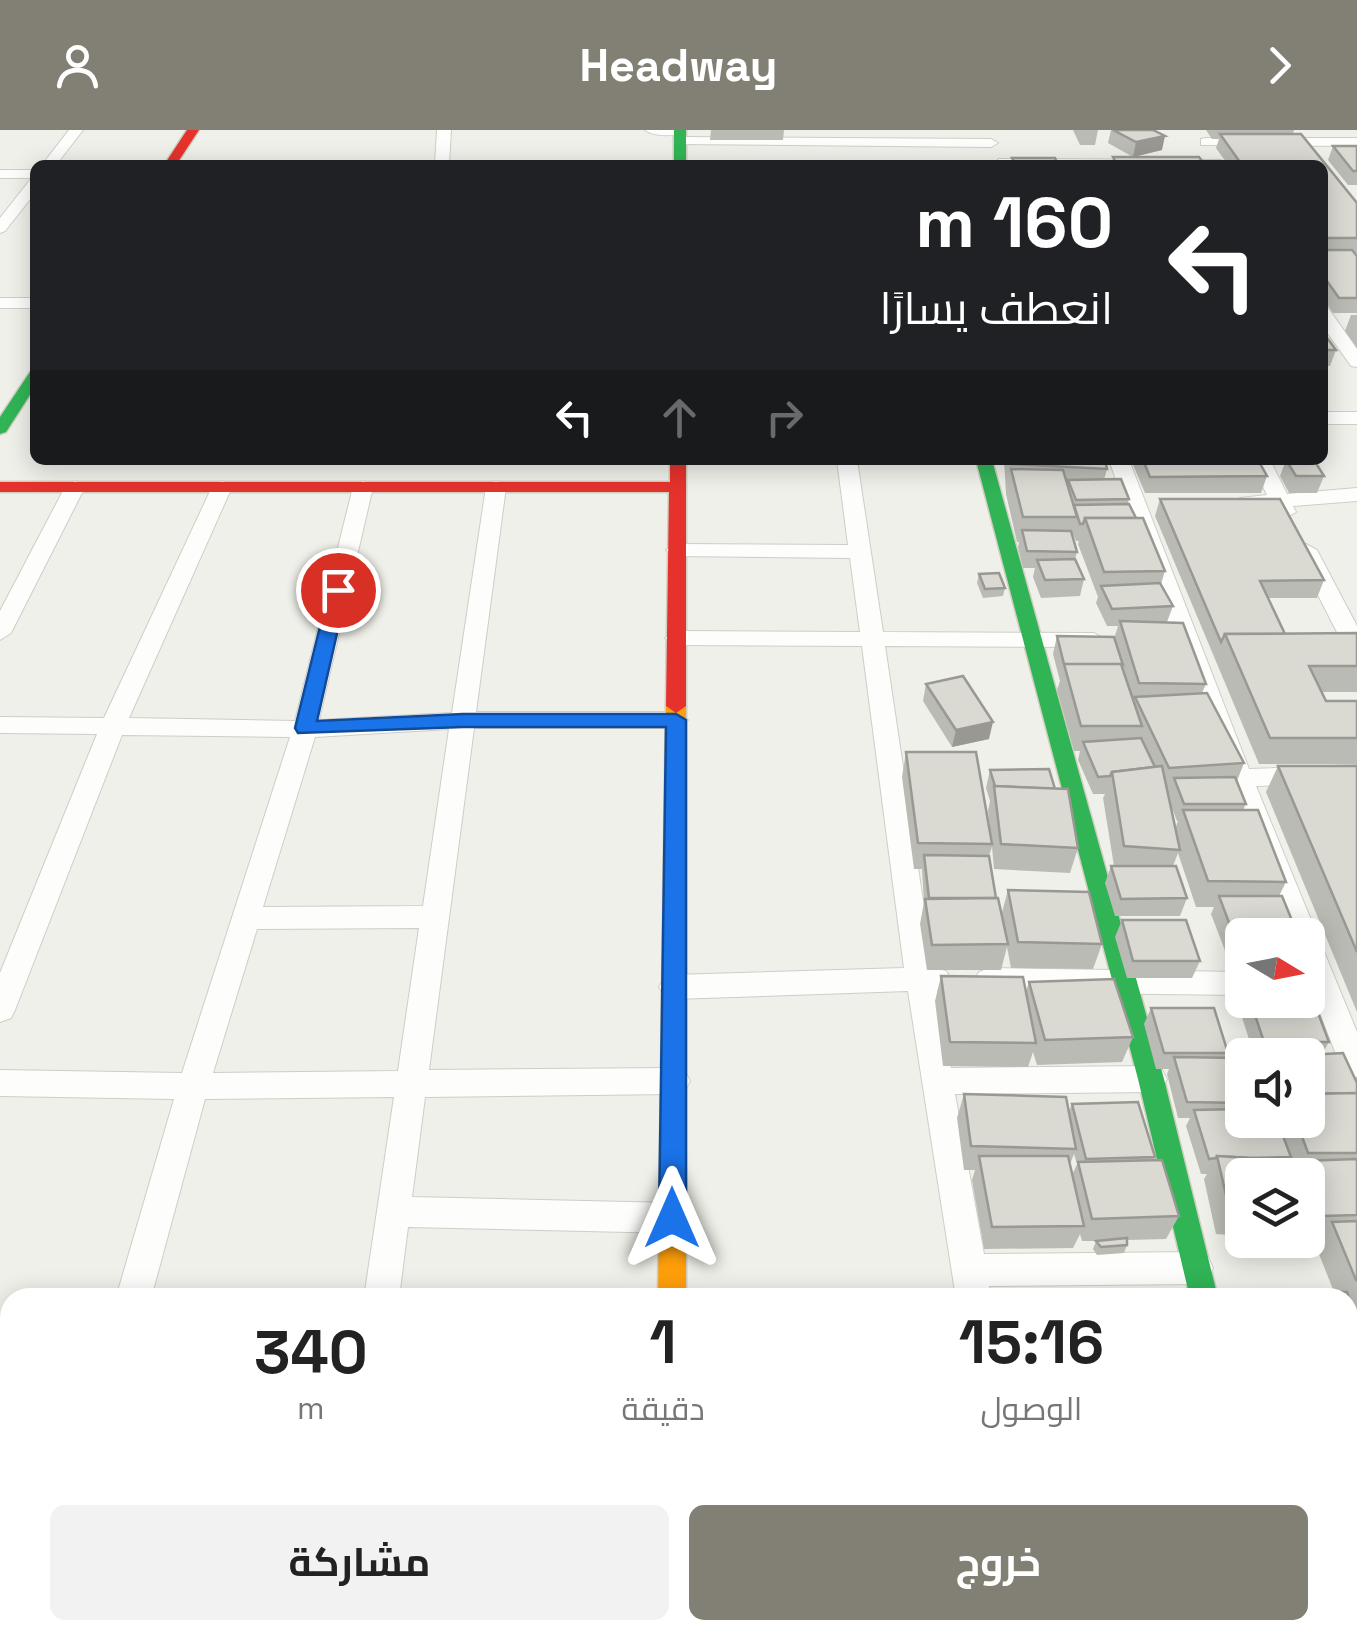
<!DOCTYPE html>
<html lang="ar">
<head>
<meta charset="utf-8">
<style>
	body { margin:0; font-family:"Space Grotesk",Cairo,sans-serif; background:#f2f2f2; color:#222; direction:rtl; height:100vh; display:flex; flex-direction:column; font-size:38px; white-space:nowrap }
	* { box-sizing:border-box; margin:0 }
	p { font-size:32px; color:#767676 }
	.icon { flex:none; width:55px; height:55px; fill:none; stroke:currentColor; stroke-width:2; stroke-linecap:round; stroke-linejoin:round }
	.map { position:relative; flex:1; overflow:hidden; direction:ltr }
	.details { position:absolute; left:0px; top:1158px; width:1358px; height:352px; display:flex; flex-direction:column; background:#fff; border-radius:30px 30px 0 0; box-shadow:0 5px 25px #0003; direction:rtl }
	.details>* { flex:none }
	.banner { position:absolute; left:30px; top:30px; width:1298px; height:305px; border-radius:15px; box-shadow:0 5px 25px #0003; direction:rtl; background:#202124; color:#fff; overflow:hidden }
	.needle { width:65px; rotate:100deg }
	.buttons { position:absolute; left:1225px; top:788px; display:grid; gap:20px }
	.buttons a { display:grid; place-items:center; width:100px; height:100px; border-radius:15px; background:#fff; box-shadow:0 5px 25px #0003; font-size:50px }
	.pin { position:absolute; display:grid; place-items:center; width:85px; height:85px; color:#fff; margin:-42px; border:5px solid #fff; border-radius:50%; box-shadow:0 2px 10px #0007 }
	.me { position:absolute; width:110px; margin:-55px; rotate:0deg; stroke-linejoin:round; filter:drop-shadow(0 0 8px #0008) }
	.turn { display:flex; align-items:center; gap:35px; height:210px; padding:0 50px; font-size:45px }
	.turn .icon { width:130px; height:130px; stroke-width:2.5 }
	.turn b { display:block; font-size:70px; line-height:85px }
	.lanes { display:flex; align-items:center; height:95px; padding:0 50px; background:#0003; justify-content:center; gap:50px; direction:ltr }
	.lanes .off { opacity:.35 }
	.eta { display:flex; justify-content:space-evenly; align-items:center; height:170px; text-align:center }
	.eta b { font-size:60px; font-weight:700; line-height:70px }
	.cta { display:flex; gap:20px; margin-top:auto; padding:20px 50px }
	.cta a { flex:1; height:115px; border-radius:15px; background:#828074; color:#fff; font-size:40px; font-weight:700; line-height:115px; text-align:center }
	.cta a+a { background:#f2f2f2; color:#222 }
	header { display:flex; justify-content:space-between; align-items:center; height:130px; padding:0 50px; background:#828074; color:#fff; font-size:45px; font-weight:700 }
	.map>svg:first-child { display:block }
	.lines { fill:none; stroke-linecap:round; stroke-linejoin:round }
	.street-casing { stroke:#cecdc7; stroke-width:2 }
	.fast-casing { stroke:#d0cec0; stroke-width:3 }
	.slow-casing { stroke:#d0cec0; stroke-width:3 }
	.jam-casing { stroke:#d0cec0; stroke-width:3 }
	.street { fill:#fdfdfc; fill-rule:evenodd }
	.fast { fill:#30b455; fill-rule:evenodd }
	.slow { fill:#ff9f0a; fill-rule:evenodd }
	.jam { fill:#e5322d; fill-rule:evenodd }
	.wall { fill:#bbbbb5; fill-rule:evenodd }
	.shaded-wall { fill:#999893 }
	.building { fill:#dad9d2; stroke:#999893; stroke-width:2.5 }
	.route { fill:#1a73e8; stroke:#114b97; stroke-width:2.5 }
</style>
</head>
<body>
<header><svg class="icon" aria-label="forward" viewBox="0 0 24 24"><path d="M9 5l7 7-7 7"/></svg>Headway<svg class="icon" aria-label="person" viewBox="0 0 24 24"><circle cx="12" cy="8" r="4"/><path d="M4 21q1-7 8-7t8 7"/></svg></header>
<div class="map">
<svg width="1357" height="1509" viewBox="0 0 1357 1509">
	<rect width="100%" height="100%" fill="#f0f0ea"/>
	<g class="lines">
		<defs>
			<g id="street">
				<polygon points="69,0 83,0 56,35 42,35"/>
				<polygon points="437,0 451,0 449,35 435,35"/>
				<path d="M645,0H687C678,7 654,7 645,0Z"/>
				<polygon points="680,7 991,9 998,13 991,17 675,14 673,11"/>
				<polygon points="1206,8 1357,8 1357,16 1201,15 1201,9"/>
				<polygon points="999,29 1221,30 1228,34 993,35"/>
				<rect x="0" y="40" width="35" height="8"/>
				<polygon points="35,49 35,63 5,101 0,103 0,88 30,50"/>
				<rect x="0" y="168" width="35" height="10"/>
				<polygon points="1322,177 1328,178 1357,219 1357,237 1351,236 1322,195"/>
				<rect x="1322" y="282" width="35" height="12"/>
				<polygon points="837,330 857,330 883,502 1094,503 1106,510 1094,517 885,516 933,838 946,841 951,849 946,857 937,860 951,938 1151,936 1162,940 1167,949 1162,958 1151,962 955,964 984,1124 1196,1122 1208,1127 1213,1138 1208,1149 1196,1154 989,1156 991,1168 956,1168 908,861 674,869 664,865 659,857 664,849 674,845 904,838 862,516 677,515 665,508 677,501 860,502 850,428 677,426 666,420 677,414 848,415"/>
				<polygon points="1109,330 1129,330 1249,639 1357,635 1357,653 1256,656 1357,902 1357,953 1346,949 1342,940 1308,852 1308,805 1289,805 1173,510"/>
				<polygon points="1250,330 1270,330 1287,364 1357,358 1357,371 1293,376 1296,382 1286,388 1279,386 1273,377 1240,376 1237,372 1240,368 1267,365"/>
				<polygon points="75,351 85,357 11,503 0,510 0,481 65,357"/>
				<path d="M222,351L232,357L129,588L295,591L353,357L363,351L373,357L319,590L452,583L486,357L496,351L506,357L476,582H676L688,590L676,598H474L429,940L674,938L685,942L690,951L685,960L674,964L425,967L412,1067L673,1073L685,1077L690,1088L685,1099L673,1103L408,1097L399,1168H364L394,967L205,969L151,1168H116L174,969L0,966V940L182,943L290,607L122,605L15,880L11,888L0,892V843L97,604L0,603V587L104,588L212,357ZM449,599L423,776L263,777L315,607ZM419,798L398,941L213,943L257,799Z"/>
				<polygon points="1306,414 1317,420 1357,496 1357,525 1345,518 1295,420"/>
				<polygon points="989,838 1242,842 1242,865 989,862 979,858 974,850 979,842"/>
				<rect x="0" y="1244" width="10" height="36"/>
				<rect x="1348" y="1440" width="9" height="40"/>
				<polygon points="18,1500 60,1500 58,1509 16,1509"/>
				<polygon points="311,1500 353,1500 352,1509 310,1509"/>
				<polygon points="1008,1500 1050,1500 1051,1509 1009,1509"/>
				<polygon points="1274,1500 1316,1500 1319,1509 1277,1509"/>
			</g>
			<g id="fast">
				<rect x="674" y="0" width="12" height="35"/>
				<polygon points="35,241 35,257 6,302 0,304 0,287 30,242"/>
				<polygon points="976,330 992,330 1164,949 1218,1168 1190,1168 1138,949"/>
			</g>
			<polygon id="slow" points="676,569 686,576 686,1168 658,1168 666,576"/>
			<g id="jam">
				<polygon points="187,0 199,0 176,35 164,35"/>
				<polygon points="670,330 686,330 686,576 676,583 666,576 669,362 0,362 0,352 670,352"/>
				<rect x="653" y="1500" width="34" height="9"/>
			</g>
		</defs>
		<!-- street casing -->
		<use href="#street" class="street-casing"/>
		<!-- fast casing -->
		<use href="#fast" class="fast-casing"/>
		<!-- slow casing -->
		<use href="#slow" class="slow-casing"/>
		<!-- jam casing -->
		<use href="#jam" class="jam-casing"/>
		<!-- street -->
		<use href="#street" class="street"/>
		<!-- fast -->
		<use href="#fast" class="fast"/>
		<!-- slow -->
		<use href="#slow" class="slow"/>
		<!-- jam -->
		<use href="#jam" class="jam"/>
	</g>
	<!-- wall -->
	<g class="wall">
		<polygon points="711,0 784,0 783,10 710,10"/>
		<polygon points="1073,0 1098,0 1095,15 1080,15"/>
		<polygon points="1111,0 1153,0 1162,20 1133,27 1108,13"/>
		<polygon points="1206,0 1294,0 1293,4 1301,4 1357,73 1357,123 1355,123 1357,126 1357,183 1333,183 1322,167 1322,35 1228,35 1216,18 1219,9 1212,9"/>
		<polygon points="1333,16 1357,16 1357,55 1348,55 1328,30"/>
		<polygon points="1351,185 1357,185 1357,218 1345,201"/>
		<polygon points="1322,201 1336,220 1330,236 1322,236"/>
		<path d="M1004,330H1105L1107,339L1104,350L1129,369L1128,374L1165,441L1161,454L1173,476L1167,492L1206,554L1202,563L1244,633L1237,651L1246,674L1243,680L1286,752L1279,766L1242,805V831H1229L1211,784L1214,777H1196L1178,723L1173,736L1187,768L1180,786H1115L1105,753L1111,736H1114L1103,668L1105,664H1093L1078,630L1080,621H1074L1057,560L1060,551L1053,524L1057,506L1114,509L1118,496H1107L1096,473L1098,467L1078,414L1079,411H1076L1073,404L1072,407L1077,422L1075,429L1084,449L1080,466L1041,468L1033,447L1035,438H1023L1018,417L1019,412H1017L1006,364ZM1170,673L1177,691H1178L1175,699Z"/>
		<polygon points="1131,330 1258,330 1267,346 1261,363 1145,363"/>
		<polygon points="1286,330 1324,346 1317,363 1289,363 1280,346"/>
		<polygon points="1160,369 1324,450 1317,468 1268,468 1285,504 1357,503 1357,562 1322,562 1326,571 1357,571 1357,634 1259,634 1155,386"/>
		<polygon points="979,444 1005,458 1003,466 983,468 977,453"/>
		<polygon points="926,554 989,609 952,617 923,571"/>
		<polygon points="906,622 990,698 988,681 990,671 986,658 990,640 1055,659 1078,718 1070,743 994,739 992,717 989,726 996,768 1001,786 1008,760 1102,814 1093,839 1011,838 1007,817 1001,840 927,840 920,794 924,772 922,739 914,739 902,647"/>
		<polygon points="1278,636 1357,636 1357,882 1266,662"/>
		<polygon points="1122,790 1200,831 1192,848 1127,848 1115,807"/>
		<polygon points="941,846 1026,861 1029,852 1133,907 1122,932 1037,935 1033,922 1028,937 943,936 935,871"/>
		<polygon points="1245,870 1308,870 1329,912 1322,924 1354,948 1357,947 1357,1225 1348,1168 1245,1168 1249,1162 1334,1162 1315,1114 1320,1109 1308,1109 1308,1045 1242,1045 1242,1106 1216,1104 1204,1049 1207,1044 1201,1044 1186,996 1190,988 1178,988 1167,944 1169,939 1156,939 1144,894 1151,878 1228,922 1230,919 1242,925 1242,990 1308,990 1308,925 1254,925 1240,881"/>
		<path d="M964,964L1069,981L1072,974L1155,1027L1154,1030L1179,1086L1166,1109L1127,1110V1115L1124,1123L1097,1125L1093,1119L1096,1111H1098H1082L1080,1104L1073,1118L984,1119L972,1050L975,1040H964L957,988ZM1074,1024L1077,1034L1072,1045L1070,1034Z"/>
		<rect x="1348" y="1225" width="9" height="204"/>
		<polygon points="872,1500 995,1500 997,1509 870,1509"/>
	</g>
	<!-- shaded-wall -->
	<g class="shaded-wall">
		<polygon points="1165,6 1162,20 1133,27 1136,12"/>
		<polygon points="993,592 989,609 952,617 956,600"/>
	</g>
	<!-- building -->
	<g class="building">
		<polygon points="1113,0 1153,0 1165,6 1136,12"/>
		<polygon points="1220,4 1301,4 1357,73 1357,108 1322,108 1322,35 1242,35"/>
		<polygon points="1333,16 1357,16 1357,41 1353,41"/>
		<polygon points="1113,27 1199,27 1205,35 1117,35"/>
		<polygon points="1012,28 1055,28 1058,35 1016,35"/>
		<polygon points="1322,120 1352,120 1357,126 1357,168 1339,168 1322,144"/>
		<polygon points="1322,201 1336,220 1322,220"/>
		<polygon points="1010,330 1105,330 1107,339 1011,334"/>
		<polygon points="1143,330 1258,330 1267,346 1150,347"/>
		<polygon points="1286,330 1314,330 1324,346 1296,346"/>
		<polygon points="1011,339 1063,340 1077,387 1023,387"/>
		<polygon points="1121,349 1129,369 1076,370 1068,350"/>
		<polygon points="1160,369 1280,369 1324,450 1260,451 1285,504 1225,504 1221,512"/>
		<polygon points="1129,374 1136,388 1085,388 1083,394 1080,394 1074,375"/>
		<polygon points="1085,388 1143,388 1165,441 1104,442"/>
		<polygon points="1022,400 1071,401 1077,422 1027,421"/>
		<polygon points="1075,429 1084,449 1045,450 1037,430"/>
		<polygon points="999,443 1005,458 985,459 979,444"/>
		<polygon points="1160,453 1173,476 1112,479 1101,456"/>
		<polygon points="1120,491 1183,493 1206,554 1139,553"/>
		<polygon points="1357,503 1357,536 1309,536 1326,571 1357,571 1357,608 1270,608 1225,504"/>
		<polygon points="1057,506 1114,507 1123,535 1064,534"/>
		<polygon points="1064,534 1121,534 1142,596 1081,596"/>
		<polygon points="963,546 993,592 956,600 926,554"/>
		<polygon points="1207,563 1244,633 1169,638 1135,567"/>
		<polygon points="1141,608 1155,637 1112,642 1110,646 1098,647 1083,612"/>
		<polygon points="906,622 976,622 992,714 918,713"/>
		<polygon points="1162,636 1180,720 1124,716 1112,642"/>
		<polygon points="1278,636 1357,636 1357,822"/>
		<polygon points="1049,639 1055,659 995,656 990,640"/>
		<polygon points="1235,647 1246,674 1184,674 1174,648"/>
		<polygon points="994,656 1068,659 1078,718 1001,714"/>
		<polygon points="1183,680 1258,680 1286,752 1208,751"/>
		<polygon points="924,725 989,726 996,768 929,768"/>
		<polygon points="1111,736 1176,736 1187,768 1121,769"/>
		<polygon points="1008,760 1089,762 1102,814 1018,812"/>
		<polygon points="1219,766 1282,766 1298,805 1242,805 1242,814 1237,814"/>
		<polygon points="998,768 1008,814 932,815 925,769"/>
		<polygon points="1122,790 1186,790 1200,831 1133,831"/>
		<polygon points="941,846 1023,847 1036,913 950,912"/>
		<polygon points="1114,849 1133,907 1045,910 1029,852"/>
		<polygon points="1308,864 1311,864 1329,912 1264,912 1250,870 1308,870"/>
		<polygon points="1151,878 1214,878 1228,923 1164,923"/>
		<polygon points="1246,916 1251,925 1242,925 1242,928 1235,928 1230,919"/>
		<polygon points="1343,923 1357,953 1357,963 1308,964 1307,925"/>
		<polygon points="1174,927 1242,928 1242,973 1187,972"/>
		<polygon points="1357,963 1357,1023 1308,1023 1296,990 1308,990 1308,964"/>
		<polygon points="964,964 1066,967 1076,1019 971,1016"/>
		<polygon points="1138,972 1155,1027 1086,1029 1072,974"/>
		<polygon points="1242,979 1242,990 1277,990 1291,1027 1249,1028 1217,1026 1216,1028 1209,1029 1194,980"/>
		<polygon points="979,1026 1068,1026 1084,1096 992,1097"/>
		<polygon points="1217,1026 1301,1031 1357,1029 1357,1085 1323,1086 1306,1043 1306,1045 1242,1045 1242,1083 1230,1082"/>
		<polygon points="1162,1030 1179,1086 1092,1089 1078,1032"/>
		<polygon points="1308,1050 1316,1087 1308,1087"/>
		<polygon points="1357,1091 1357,1150 1356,1150 1332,1092"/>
		<polygon points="1127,1108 1127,1115 1101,1117 1096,1111"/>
		<polygon points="1249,1162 1347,1162 1357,1193 1357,1225 1348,1225 1348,1168 1250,1168"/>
		<polygon points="1348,1233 1357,1233 1357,1310 1348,1309"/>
		<polygon points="1348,1314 1357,1315 1357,1412 1348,1412"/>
		<polygon points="877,1500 995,1500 997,1509 878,1509"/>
	</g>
	<!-- route -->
	<polygon class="route" points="338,455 347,460 317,591 463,584 676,584 686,590 686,1088 682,1096 672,1100 663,1096 659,1088 666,597 463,597 298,603 295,598 329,460"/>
</svg>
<div class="buttons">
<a><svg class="needle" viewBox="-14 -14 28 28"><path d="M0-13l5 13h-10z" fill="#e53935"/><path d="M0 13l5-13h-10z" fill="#767676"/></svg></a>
<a><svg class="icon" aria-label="sound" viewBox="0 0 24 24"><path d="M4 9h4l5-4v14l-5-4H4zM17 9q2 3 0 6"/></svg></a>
<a><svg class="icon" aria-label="layers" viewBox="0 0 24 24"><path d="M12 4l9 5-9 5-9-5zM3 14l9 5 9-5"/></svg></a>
</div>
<div class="pin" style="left:338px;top:460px;background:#d93025"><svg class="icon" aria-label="arrive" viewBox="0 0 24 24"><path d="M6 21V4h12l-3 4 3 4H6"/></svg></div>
<svg class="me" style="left:672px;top:1088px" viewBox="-20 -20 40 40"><path d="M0-17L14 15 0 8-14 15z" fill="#1a73e8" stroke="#fff" stroke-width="4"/></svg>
<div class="banner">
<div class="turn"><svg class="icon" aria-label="left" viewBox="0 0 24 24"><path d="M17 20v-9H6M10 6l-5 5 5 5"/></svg><div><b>160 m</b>انعطف يسارًا</div></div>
<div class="lanes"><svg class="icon" aria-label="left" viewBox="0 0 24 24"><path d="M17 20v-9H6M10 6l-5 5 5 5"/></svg><svg class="icon off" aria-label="ahead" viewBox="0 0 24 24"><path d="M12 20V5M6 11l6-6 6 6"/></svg><svg class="icon off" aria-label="right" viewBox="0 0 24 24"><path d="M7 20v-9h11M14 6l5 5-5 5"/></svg></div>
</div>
<section class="details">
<div class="eta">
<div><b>15:16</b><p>الوصول</p></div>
<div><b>1</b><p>دقيقة</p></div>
<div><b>340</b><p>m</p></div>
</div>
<div class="cta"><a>خروج</a><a>مشاركة</a></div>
</section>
</div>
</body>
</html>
